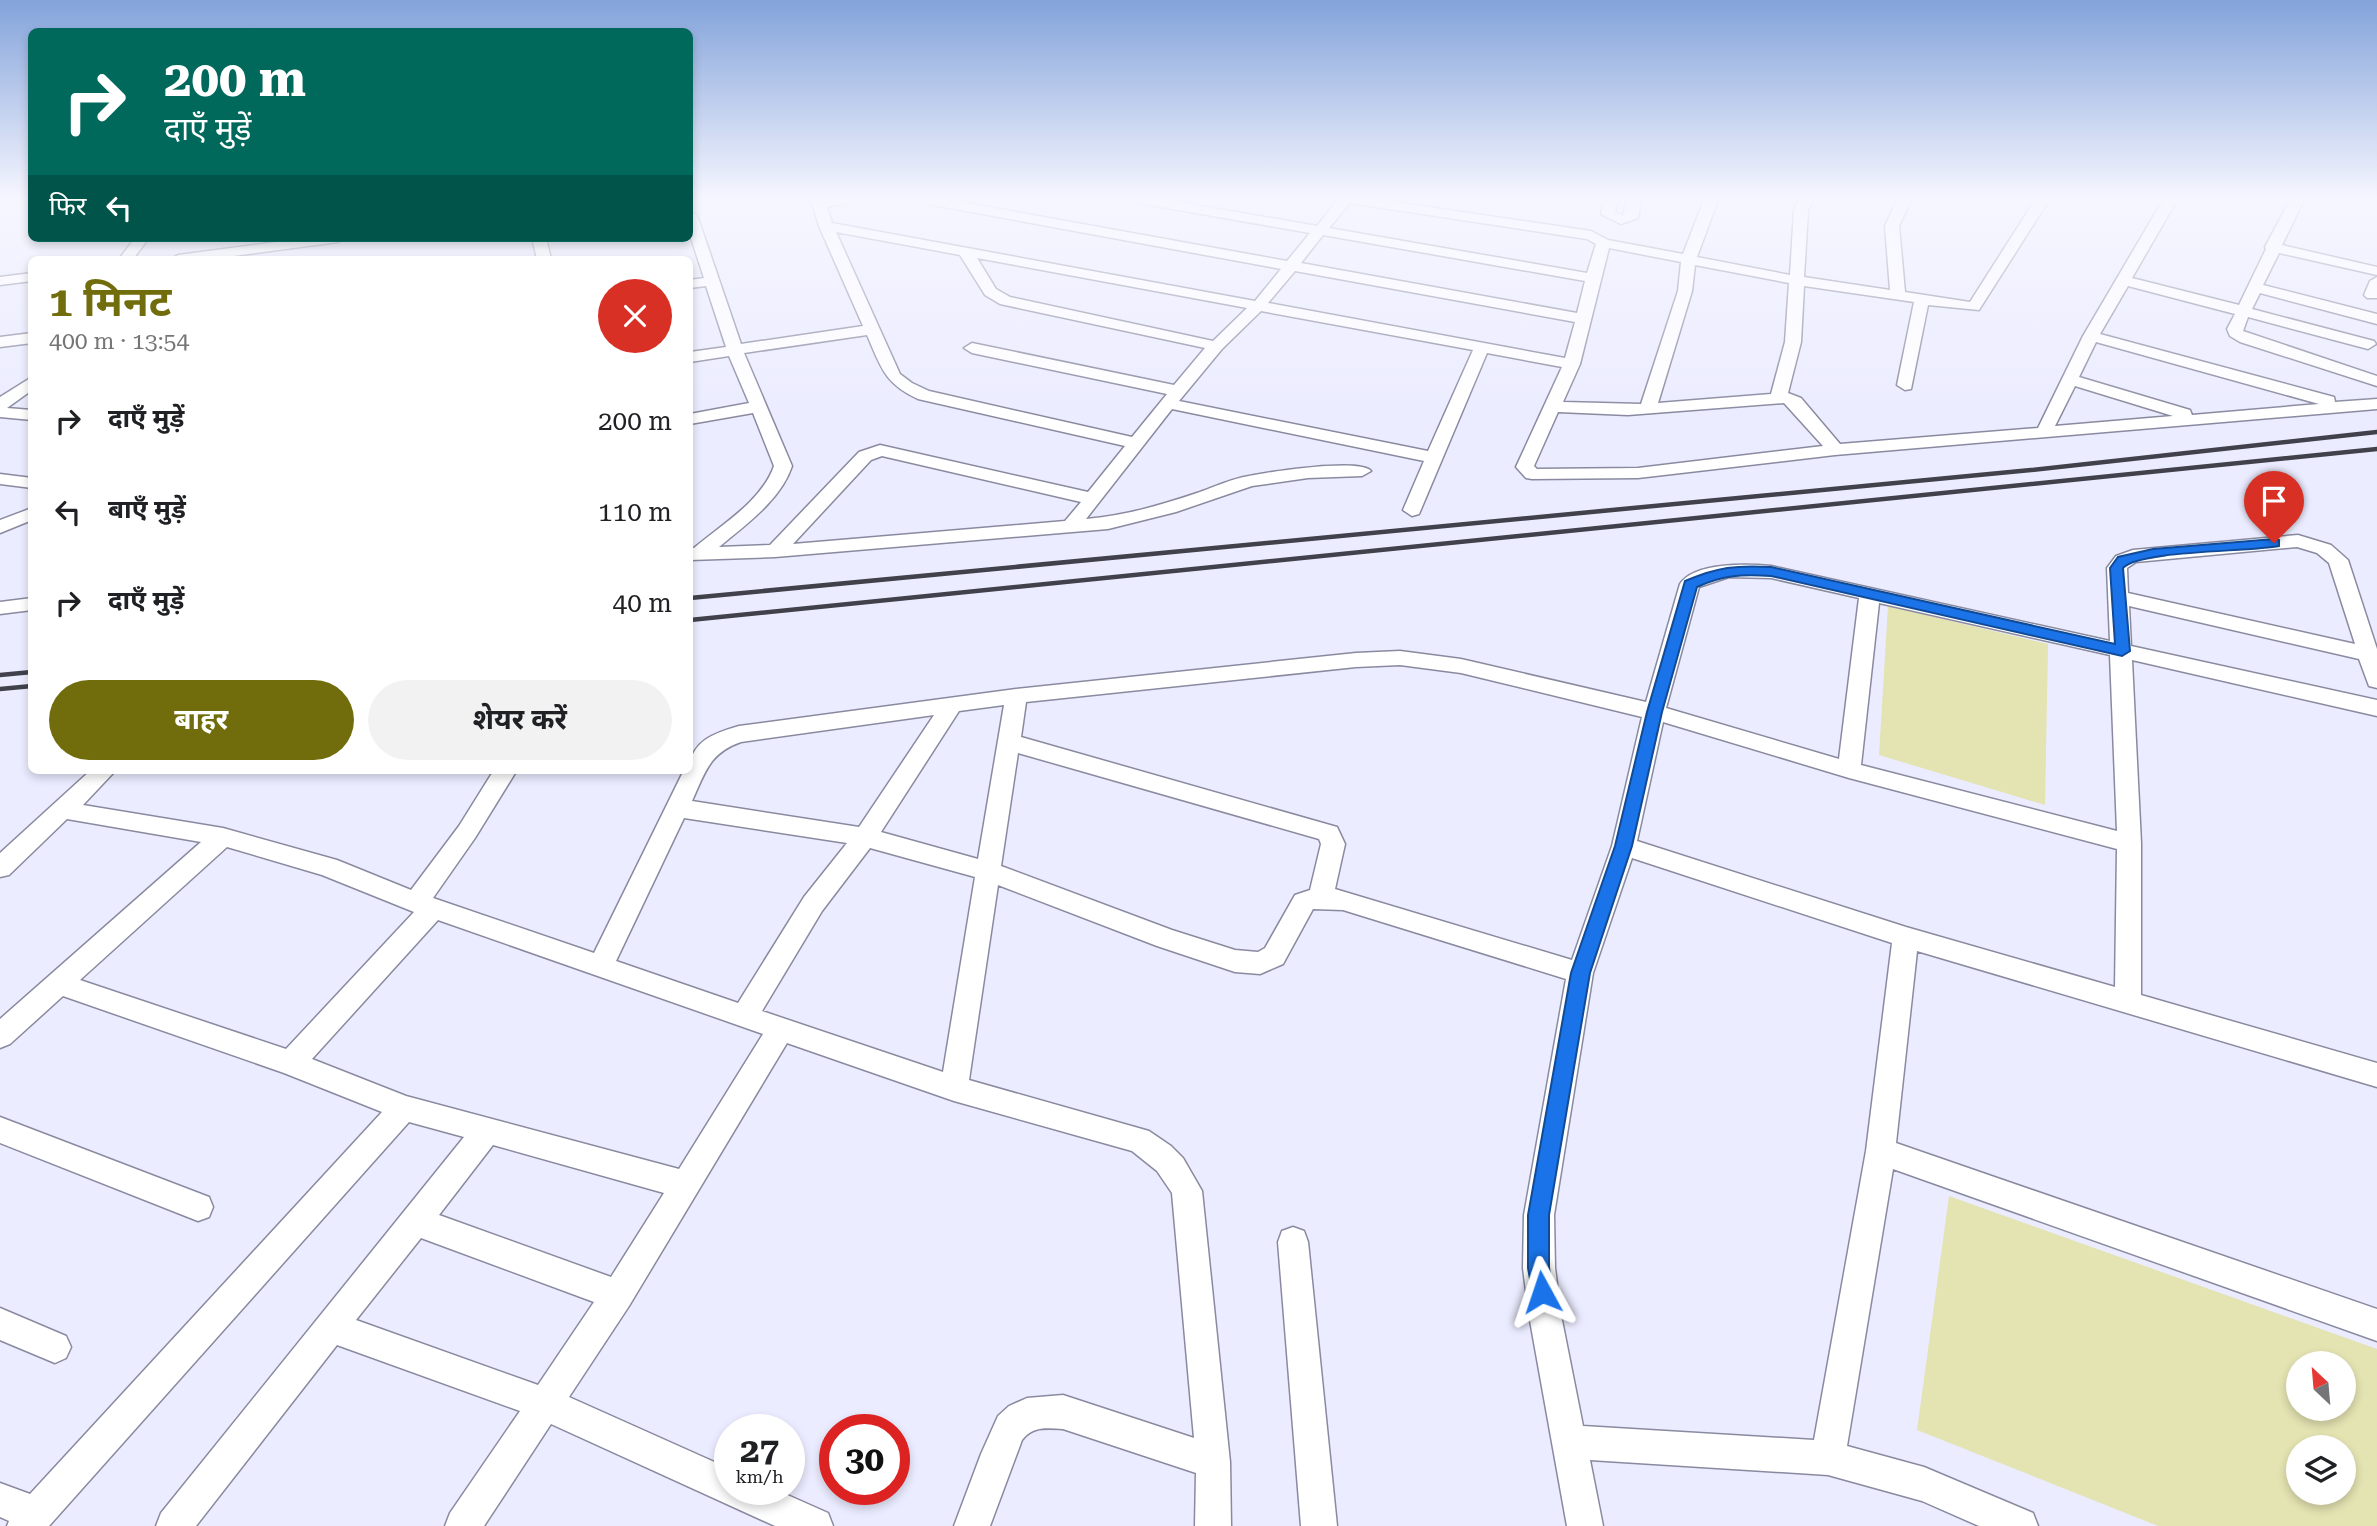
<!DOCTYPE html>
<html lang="hi">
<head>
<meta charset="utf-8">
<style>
	body { margin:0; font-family:"Roboto Serif","Noto Sans Devanagari",serif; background:#f2f2f2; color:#202124; height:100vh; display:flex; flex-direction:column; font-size:26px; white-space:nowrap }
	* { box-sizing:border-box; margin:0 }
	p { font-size:23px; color:#757577 }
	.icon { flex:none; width:38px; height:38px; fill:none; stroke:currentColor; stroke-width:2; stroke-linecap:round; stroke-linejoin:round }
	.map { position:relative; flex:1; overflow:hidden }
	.details { position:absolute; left:28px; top:256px; width:665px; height:518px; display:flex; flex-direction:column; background:#fff; border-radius:10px; box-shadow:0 4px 10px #0003 }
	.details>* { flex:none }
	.guide { position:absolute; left:28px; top:28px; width:665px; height:214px; border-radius:10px; box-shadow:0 4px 10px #0003; background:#00695c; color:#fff; overflow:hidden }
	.needle { width:46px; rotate:334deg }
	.tools { position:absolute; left:2286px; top:1351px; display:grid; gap:14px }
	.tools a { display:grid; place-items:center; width:70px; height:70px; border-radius:50%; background:#fff; box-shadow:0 4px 10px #0003; font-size:35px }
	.speed { position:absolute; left:714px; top:1414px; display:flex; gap:14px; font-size:35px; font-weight:700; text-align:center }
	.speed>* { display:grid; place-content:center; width:91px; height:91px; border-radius:50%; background:#fff; box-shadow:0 4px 10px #0003; line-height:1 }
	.speed small { font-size:18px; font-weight:400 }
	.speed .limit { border:10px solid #d22; background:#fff; color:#111 }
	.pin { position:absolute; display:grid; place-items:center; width:60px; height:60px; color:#fff; margin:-72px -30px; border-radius:50% 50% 50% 0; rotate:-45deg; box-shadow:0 0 7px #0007 }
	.pin .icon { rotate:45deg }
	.me { position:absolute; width:77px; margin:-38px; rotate:355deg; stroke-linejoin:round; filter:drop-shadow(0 0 5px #0008) }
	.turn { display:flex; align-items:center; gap:24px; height:147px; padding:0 21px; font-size:32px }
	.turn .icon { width:91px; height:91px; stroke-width:2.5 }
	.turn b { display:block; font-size:49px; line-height:60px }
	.then { display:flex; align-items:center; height:66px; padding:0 21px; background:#0003; gap:14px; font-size:26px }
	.round { display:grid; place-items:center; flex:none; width:74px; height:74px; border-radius:37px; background:#f2f2f2 }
	.overview { display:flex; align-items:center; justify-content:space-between; height:119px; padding:0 21px }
	h1 { font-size:42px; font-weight:700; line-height:52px; color:#726d0c }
	.action { display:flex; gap:14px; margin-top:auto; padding:14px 21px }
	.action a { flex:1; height:80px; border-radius:42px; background:#726d0c; color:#fff; font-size:28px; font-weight:700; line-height:80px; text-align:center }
	.action a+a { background:#f2f2f2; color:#202124 }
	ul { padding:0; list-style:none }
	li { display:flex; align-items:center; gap:21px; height:91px; padding:0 21px }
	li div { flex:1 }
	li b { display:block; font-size:26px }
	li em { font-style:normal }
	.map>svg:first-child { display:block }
	.green { fill:#e4e3b2; fill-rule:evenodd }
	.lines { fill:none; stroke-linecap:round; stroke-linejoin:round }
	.street-casing { stroke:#898a9f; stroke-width:3 }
	.street { fill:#fff; fill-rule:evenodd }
	.rail { stroke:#41414b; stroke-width:4.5 }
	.route { fill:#1a73e8; stroke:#114b97; stroke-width:2 }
</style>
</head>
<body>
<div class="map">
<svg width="2377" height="1526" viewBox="0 0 2377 1526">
	<rect width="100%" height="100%" fill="#ebecff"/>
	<!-- green -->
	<g class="green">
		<polygon points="1888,606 2048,644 2045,805 1879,755"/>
		<path d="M1949,1196L2377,1349V1526H2158L1917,1430ZM2298,1363H2343V1409H2298ZM2298,1447H2343V1493H2298Z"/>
	</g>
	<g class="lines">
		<defs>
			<g id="street">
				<path d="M811,200H849L847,203L827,207L832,223L1255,301L1281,269L928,204L921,200H950L1287,261L1310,233L1144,204L1137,200H1167L1317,226L1338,200H1381L1591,231L1608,240L1683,254L1704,200H1718L1697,257L1790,275L1794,210L1799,200H1813L1808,210L1804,277L1890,290L1885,226L1897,200H1911L1899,226L1905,292L1970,302L2035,200H2049L1979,310L1928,305L1911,389L1905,390L1897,385L1914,302L1804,286L1801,342L1788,393L1801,398L1840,444L2038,428L2083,336L2163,200H2177L2132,278L2239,305L2266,249L2265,247L2290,200H2304L2282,245L2377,267V275L2279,253L2263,285L2377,314V324L2260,293L2252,309L2374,341L2376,344L2368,349L2248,317L2243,331L2377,376V386L2240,342L2230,336L2227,329L2235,314L2128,286L2100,334L2334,397L2335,402L2377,399V409L1835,455L1638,478L1532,479L1526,478L1516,467L1562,367L1487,353L1419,514L1412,516L1403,510L1424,461L1172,409L1086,519C1124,516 1161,505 1197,493C1214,487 1231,479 1249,476C1268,472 1360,458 1371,471L1362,476L1308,478L1252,486L1176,512L1108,529L775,557L690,560V548H694C721,525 762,501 774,466L753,413L690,424V414L749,403L729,356L690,362V352L726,347L706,286L690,288V280L704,278L690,235V211L697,215L741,344L863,326L819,226ZM1350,203L1587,239L1596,244L1587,273L1329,228ZM836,232L960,255L985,295L1000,304L1205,348L1174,385L972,343L964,348L972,353L1167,394L1132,437L929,391L912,383L900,374ZM1323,235L1585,281L1577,313L1301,263ZM1609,248L1681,262L1678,291L1641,404L1563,402L1580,364ZM977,258L1247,308L1213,341L1010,297L996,289ZM1695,265L1789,283L1785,342L1771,394L1658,403L1692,291ZM1295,271L1575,322L1565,358L1268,303ZM1261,311L1473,350L1428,451L1179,401L1222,349ZM867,335C881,367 884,383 918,399L1125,446L1088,492L880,445L859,452L770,545L719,547C745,525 781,500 792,466L744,353ZM2096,342L2319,404L2192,415L2190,410L2079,377ZM2075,386L2173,416L2055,426ZM1784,403L1823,446L1638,468L1537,469L1534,466L1558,412L1628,415ZM882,456L1081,502L1065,521L793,544L871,460Z"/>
				<polygon points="1604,200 1618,200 1615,212 1623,216 1627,200 1641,200 1638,218 1621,224 1601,214"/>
				<polygon points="135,238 149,238 133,259 119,259"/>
				<polygon points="306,238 345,238 338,242 211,259 171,259 178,255"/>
				<polygon points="532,238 546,238 551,259 537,259"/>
				<polygon points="32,273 32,281 0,285 0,277"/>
				<polygon points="2377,277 2377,298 2367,298 2364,295 2370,281"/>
				<polygon points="32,333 32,343 0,347 0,337"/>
				<polygon points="32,377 32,390 7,408 32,410 32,420 0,417 0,397"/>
				<polygon points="0,474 32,478 32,488 0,484"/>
				<polygon points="32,508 32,520 0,533 0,520"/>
				<path d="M2298,535L2331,545L2348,560L2377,649V688L2369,686L2359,659L2129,606L2131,646L2377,700V716L2132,660L2141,843V995L2377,1063V1087L1917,951L1896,1143L2377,1309V1341L1893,1169L1847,1446L1924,1467L2033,1513L2038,1526H1979L1922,1501L1828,1475L1590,1460L1603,1526H1567L1529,1315L1523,1268L1524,1215L1566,979L1343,910L1313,909L1283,964L1260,974L1235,972L1157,946L998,885L969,1080L1149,1131L1171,1146L1183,1158L1202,1191L1230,1462L1231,1526H1195L1196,1473L1063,1429C1046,1428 1033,1426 1022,1440L990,1526H954L981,1454L998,1416L1009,1406L1027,1398L1063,1395L1194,1438L1172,1193L1157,1171L1132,1151L954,1101L787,1043L629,1306L569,1397L730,1469V1489H774L828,1513L833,1526H775L551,1424L484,1526H445L450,1513L520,1411L337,1345L196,1526H156L161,1513L464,1137L409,1122L49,1526H7L9,1521L0,1517V1483L30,1494L382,1112L284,1073L63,996L10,1044L0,1048V1019L201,842L67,819L9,875L0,877V853L91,770H116L83,805L223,828L337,860L411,890L459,826L494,770H517L475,838L433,898L594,953L684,770H690C690,741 715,733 739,726L1016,689L1356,653L1400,651L1461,659L1646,702L1680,584C1695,562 1747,564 1771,566L2110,641L2107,568L2116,556L2133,550ZM2297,547L2317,553L2329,563L2355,644L2128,593L2127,568L2136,562ZM1729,577L1771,578L1859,598L1839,759L1666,708L1699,587ZM1879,603L2110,655L2117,831L1861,765ZM1400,665L1461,673L1642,717L1612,846L1572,960L1335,889L1345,844L1337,827L1021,737L1026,702L1356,667ZM1004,705L978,859L881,832L959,711ZM934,715L859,827L692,801C705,773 709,753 741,742ZM1663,722L1849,778L2117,849L2115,987L1906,927L1637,841ZM1018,753L1319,839L1321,844L1310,890L1295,895L1265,948L1258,952L1235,950L1172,930L1001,866ZM684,818L847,843L804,897L738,1003L616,961ZM227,847L322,875L414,912L286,1049L80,980ZM870,848L975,877L943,1072L762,1011L822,911ZM1632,858L1892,943L1866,1151L1814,1440L1583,1426L1561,1315L1555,1268L1554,1215L1593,973ZM438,920L763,1034L679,1169L406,1096L312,1059ZM493,1145L664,1193L611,1277L439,1215ZM421,1238L594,1302L538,1385L356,1320Z"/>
				<polygon points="32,598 32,610 0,614 0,602"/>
				<polygon points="0,1117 209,1197 213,1207 209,1217 198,1221 0,1143"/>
				<polygon points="1293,1227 1304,1231 1308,1242 1337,1526 1301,1526 1278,1242 1282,1231"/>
				<polygon points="0,1308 66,1336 71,1347 66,1358 55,1363 0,1340"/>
			</g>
		</defs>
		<!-- street casing -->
		<use href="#street" class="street-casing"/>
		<!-- street -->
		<use href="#street" class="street"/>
		<!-- rail -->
		<g class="rail">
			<polyline points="690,598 2031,470 2377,432"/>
			<polyline points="690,620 2377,449"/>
			<polyline points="0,675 32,672"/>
			<polyline points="0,689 32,686"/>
		</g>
	</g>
	<!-- sky -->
	<linearGradient id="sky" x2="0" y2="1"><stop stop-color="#83a3da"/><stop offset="0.48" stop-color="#f6f6ff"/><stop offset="1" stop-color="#f6f6ff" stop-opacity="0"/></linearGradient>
	<rect width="2377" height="414" fill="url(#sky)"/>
	<!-- route -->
	<path class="route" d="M2274,539L2279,540V546C2250,552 2138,550 2123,568L2130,651L2122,656L1771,576C1742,574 1723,575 1697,587L1662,712L1632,846L1590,973L1549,1215V1268L1553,1292L1549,1300L1542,1303L1534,1300L1528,1268V1215L1571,973L1615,846L1647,712L1685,581C1718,567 1736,565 1771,567L2115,644L2110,568L2118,557L2153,549Z"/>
</svg>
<div class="tools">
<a><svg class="needle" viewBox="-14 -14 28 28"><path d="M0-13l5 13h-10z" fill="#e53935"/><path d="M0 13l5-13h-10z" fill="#757577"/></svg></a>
<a><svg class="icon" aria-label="layers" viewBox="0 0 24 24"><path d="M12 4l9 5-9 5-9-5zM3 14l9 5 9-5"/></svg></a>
</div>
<div class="speed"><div>27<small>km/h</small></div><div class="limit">30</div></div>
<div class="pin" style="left:2274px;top:543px;background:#d93025"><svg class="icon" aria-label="arrive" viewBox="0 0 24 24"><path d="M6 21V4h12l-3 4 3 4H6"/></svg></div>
<svg class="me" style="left:1542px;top:1292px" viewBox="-20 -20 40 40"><path d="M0-17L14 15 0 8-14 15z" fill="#1a73e8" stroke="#fff" stroke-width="4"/></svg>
<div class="guide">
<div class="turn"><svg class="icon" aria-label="right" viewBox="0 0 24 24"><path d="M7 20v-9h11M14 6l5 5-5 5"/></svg><div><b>200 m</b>दाएँ मुड़ें</div></div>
<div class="then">फिर<svg class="icon" aria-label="left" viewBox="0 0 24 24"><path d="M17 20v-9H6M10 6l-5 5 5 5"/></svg></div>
</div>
<section class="details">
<div class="overview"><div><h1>1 मिनट</h1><p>400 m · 13:54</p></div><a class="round" style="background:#d93025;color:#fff"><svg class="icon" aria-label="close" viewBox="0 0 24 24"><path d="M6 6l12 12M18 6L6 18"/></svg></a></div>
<ul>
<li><svg class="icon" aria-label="right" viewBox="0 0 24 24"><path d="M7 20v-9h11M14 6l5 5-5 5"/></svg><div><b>दाएँ मुड़ें</b></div><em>200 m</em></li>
<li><svg class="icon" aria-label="left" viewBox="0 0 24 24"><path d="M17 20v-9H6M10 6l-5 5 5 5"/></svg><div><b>बाएँ मुड़ें</b></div><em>110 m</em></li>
<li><svg class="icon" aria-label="right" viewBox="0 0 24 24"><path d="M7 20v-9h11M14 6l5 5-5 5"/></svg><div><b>दाएँ मुड़ें</b></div><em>40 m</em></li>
</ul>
<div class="action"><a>बाहर</a><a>शेयर करें</a></div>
</section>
</div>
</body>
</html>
